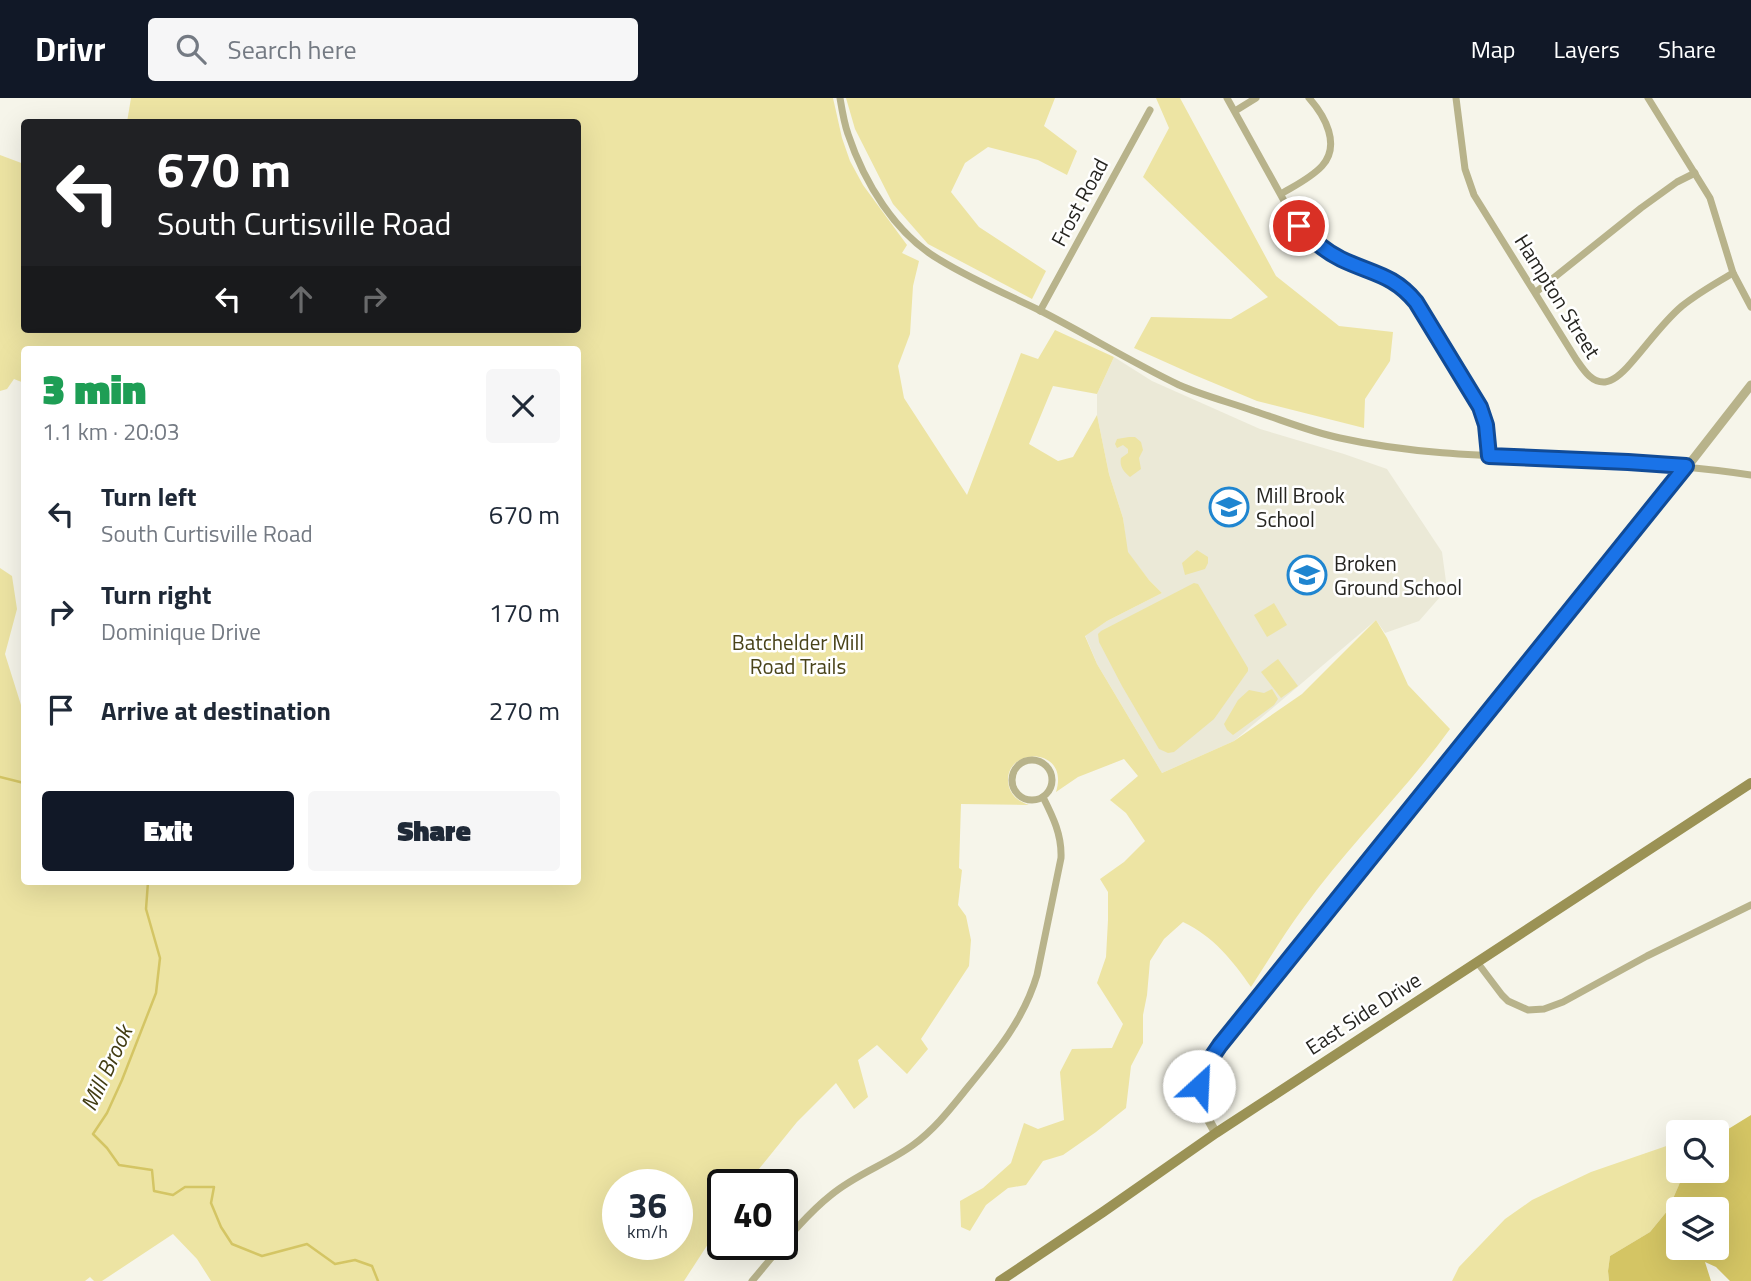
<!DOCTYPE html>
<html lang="en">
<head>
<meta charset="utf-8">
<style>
	body { margin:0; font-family:"Titillium Web",sans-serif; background:#f6f6f7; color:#1f2937; height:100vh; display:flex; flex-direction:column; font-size:26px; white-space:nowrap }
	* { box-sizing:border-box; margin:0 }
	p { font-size:23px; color:#747a83 }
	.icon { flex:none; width:38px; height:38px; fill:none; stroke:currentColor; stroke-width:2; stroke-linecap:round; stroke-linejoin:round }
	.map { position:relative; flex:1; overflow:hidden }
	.side { position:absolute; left:21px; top:248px; width:560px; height:539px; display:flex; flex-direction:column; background:#fff; border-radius:7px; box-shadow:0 7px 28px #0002 }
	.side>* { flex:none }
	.guide { position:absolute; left:21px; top:21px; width:560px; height:214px; border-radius:7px; box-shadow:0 7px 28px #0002; background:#202124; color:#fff; overflow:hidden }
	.controls { position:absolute; left:1666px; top:1022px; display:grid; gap:14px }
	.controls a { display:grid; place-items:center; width:63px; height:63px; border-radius:7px; background:#fff; box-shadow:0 7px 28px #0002; font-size:35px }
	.speed { position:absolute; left:602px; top:1071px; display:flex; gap:14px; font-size:35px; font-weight:700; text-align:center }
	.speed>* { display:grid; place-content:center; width:91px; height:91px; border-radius:50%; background:#fff; box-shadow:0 7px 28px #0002; line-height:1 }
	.speed small { font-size:18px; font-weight:400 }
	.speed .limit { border:4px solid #111; border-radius:10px; background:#fff; color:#111 }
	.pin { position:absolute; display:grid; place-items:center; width:60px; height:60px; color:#fff; margin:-30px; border:4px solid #fff; border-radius:50%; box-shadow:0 2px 7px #0007 }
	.me { position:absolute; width:77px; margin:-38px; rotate:25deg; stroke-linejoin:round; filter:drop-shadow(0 0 5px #0008) }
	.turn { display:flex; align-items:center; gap:24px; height:147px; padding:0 21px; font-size:32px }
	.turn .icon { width:91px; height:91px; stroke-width:2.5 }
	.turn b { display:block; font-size:49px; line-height:60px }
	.lanes { display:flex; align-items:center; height:66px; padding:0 21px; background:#0003; justify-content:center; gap:35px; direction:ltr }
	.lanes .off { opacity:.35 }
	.round { display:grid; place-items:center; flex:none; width:74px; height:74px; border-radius:7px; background:#f6f6f7 }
	.summary { display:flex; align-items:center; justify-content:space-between; height:119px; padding:0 21px }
	h1 { font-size:42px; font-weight:800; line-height:52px; color:#1e9e55 }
	.button { display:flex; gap:14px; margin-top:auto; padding:14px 21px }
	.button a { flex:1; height:80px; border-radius:7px; background:#111827; color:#fff; font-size:28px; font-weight:800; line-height:80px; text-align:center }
	.button a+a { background:#f6f6f7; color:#1f2937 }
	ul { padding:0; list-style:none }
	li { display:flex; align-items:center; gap:21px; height:98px; padding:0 21px }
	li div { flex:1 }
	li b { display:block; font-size:26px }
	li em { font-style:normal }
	header { display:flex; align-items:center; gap:42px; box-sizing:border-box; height:98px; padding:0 35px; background:#111827; color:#fff }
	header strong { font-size:33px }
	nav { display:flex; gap:38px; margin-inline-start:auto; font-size:24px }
	.search { width:490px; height:63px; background:#f6f6f7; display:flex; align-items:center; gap:18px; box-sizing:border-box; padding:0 24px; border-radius:7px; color:#747a83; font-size:26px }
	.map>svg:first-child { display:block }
	.built { fill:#ebe9d7 }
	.green { fill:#ede4a3; fill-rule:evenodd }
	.water { fill:#d4c564; fill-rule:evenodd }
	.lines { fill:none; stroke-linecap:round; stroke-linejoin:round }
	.stream { stroke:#d4c564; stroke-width:2.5 }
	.minor { stroke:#b8b38b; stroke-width:7 }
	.tertiary { stroke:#b8b38b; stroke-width:9 }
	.secondary { stroke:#9b9255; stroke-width:10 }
	.route-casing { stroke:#114b97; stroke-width:18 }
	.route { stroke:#1a73e8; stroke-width:12 }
	.labels { text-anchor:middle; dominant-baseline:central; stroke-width:5; stroke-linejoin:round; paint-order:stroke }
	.street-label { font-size:21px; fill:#262521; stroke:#fff }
	.poi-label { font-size:21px; fill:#262521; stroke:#fff; text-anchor:start }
	.park-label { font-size:21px; fill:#494319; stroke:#fff }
	.water-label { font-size:23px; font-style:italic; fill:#423c12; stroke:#fff }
</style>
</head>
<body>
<header>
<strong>Drivr</strong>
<div class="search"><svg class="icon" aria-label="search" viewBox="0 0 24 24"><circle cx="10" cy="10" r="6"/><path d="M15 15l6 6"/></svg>Search here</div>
<nav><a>Map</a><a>Layers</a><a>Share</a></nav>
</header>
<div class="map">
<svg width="1751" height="1183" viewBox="0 0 1751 1183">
	<rect width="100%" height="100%" fill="#f6f5ea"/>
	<!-- built -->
	<polygon class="built" points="1114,259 1152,283 1260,331 1344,356 1387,371 1442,454 1447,491 1419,523 1385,535 1376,522 1234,643 1162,675 1097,566 1085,537 1107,523 1162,495 1149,482 1127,454 1123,420 1109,376 1097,317 1097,296"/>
	<!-- green -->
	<g class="green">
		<path d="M131,0H833L842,40L850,63L863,87L907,147L902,155L919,163L913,188L910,236L898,268L904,300L967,397L1021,255L1038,261L1055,232L1114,259L1097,296L1053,288L1029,346L1058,363L1073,359L1097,317L1109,376L1123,420L1128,454L1149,482L1162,495L1107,523L1085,538L1097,566L1162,675L1234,643L1302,596L1376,522L1387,540L1408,587L1450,631C1405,693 1349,747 1304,809C1285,834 1269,862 1251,889C1233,863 1213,838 1183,824L1164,841L1150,863L1147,897L1143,917V945L1131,968L1126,1010L1096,1034L1063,1057L1043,1063L1026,1087L1008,1090L986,1107L970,1133L961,1129L960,1103L983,1090L1011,1065L1024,1025L1038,1031L1064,1022L1060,974L1072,951L1112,950L1123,926L1097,885L1106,859L1108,822V794L1100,781L1124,764L1145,743L1126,715L1110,702L1138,678L1124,661L1078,679L1056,694C1071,646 999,649 1009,689C1012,699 1020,704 1029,707L961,706L959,770L962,772L958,807L966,818L971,842L969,868L921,941L928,951L907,976L877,947L858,962L868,999L854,1011L836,985L797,1024L746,1087H723V1123L684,1183H211L197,1161L173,1136L102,1183H94L90,1179L85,1183H0V470L12,478L17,511L5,556L21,607L24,610V784H578V252H24V285L14,281L7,291L0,293V57L24,66V231H578V24H127ZM618,1087H677V1146H618Z"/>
		<polygon points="846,0 1055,0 1044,28 1077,53 1067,77 1038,62 988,49 965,65 951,94 979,129 1046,173 1032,201 928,146 893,106 855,31"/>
		<polygon points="1156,0 1180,0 1276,178 1339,228 1393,234 1390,263 1365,301 1364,330 1257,303 1192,276 1134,250 1151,219 1231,221 1268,199 1143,79 1169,30"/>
		<path d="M1129,339H1135L1141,344L1143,352L1139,360L1141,371L1130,379C1124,374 1119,368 1121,360L1128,355V351L1123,347L1117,350L1115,346L1117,341Z"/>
		<polygon points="1197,452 1208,459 1208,465 1205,471 1185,477 1182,465"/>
		<polygon points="1194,485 1198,486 1248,570 1248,573 1214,621 1174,654 1168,655 1159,651 1122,588 1099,544 1098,536 1101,533"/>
		<polygon points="1274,505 1287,527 1267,539 1254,517"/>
		<polygon points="1278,561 1298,588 1281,600 1261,574"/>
		<polygon points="1272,591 1278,601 1274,607 1233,637 1227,632 1224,626 1238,602 1249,592 1264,595"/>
		<polygon points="1678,1044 1678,1073 1685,1073 1668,1112 1650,1134 1610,1158 1608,1173 1609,1183 1452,1183 1459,1169 1505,1121 1532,1102 1591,1074"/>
	</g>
	<!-- water -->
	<path class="water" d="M1751,1017V1183H1730L1716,1169L1705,1164L1711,1183H1609L1608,1173L1610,1158L1650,1134L1668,1112L1685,1073H1717V1038ZM1678,1111H1717V1150H1678Z"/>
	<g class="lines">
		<!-- stream -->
		<g class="stream">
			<polyline points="0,679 24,685"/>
			<polyline points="148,784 146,811 160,860 156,895 122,982 107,1015 93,1036 107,1050 119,1067 152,1072 154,1093 173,1097 185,1089 214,1089 211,1105 221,1129 232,1146 262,1158 307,1146 335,1166 355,1162 372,1168 378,1183"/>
		</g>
		<!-- minor -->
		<g class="minor">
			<path d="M840,0C842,12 844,25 848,36C864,84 895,136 940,162C971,181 1006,196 1039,212C1086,236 1131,264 1179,287C1204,298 1229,304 1254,313C1282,322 1311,334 1340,340C1416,357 1494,358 1572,361C1632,364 1691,368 1751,377"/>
			<polyline points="1227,0 1293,119 1307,136 1328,154 1352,166 1385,178 1393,183 1409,196 1416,204 1480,309 1486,327 1489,358"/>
			<path d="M1456,0L1465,71L1474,97L1576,261C1583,271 1591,285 1605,284C1615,283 1625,272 1631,265C1648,246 1663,224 1682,208C1698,195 1716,185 1733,175"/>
			<polyline points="1648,0 1710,100 1733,175 1751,209"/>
			<polyline points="1235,13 1256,0"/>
			<path d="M1281,96C1294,88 1311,80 1322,68C1341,47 1325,18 1309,0"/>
			<polyline points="1536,194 1641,110 1677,84 1695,75"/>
			<polyline points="1040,213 1150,12"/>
			<circle cx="1032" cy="682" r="20"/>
			<polyline points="1477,864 1502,897 1508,903 1528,912 1544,911 1563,904 1647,858 1751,807"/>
			<path d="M752,1183C777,1154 801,1121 831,1097C856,1076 887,1066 913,1047C935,1031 951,1010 968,989C997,954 1024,921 1037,877L1061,760C1062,737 1053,719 1043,699"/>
		</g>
		<!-- tertiary -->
		<path class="tertiary" d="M1216,1035C1199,1007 1192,990 1210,960L1525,567L1680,378L1751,287"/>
		<!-- secondary -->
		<polyline class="secondary" points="1000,1183 1103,1114 1216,1035 1751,685"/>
	</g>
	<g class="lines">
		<defs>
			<path id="route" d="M1199,988L1205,969L1220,947L1686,368L1628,364L1489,358L1486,327L1480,309L1416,204C1393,176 1372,176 1341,161C1325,153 1311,141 1299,128"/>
		</defs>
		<!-- route casing -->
		<use href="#route" class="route-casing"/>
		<!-- route -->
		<use href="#route" class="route"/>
	</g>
	<!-- icons -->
	<defs>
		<symbol id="school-ring" viewBox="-11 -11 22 22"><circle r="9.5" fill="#fff" stroke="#1f85d0" stroke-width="1.5"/><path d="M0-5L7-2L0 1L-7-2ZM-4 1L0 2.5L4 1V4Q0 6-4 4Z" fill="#1f85d0"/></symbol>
	</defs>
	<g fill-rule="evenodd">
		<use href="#school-ring" x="1207" y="387" width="44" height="44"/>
		<use href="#school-ring" x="1285" y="455" width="44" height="44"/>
	</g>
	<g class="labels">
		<!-- street labels -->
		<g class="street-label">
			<text transform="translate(1079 104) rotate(-62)">Frost Road</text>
			<text transform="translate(1558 198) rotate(58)">Hampton Street</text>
			<text transform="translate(1363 915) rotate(-33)">East Side Drive</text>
		</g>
		<!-- poi labels -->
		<g class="poi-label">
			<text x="1256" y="397">Mill Brook<tspan x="1256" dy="24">School</tspan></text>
			<text x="1334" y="465">Broken<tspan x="1334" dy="24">Ground School</tspan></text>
		</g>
		<!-- park labels -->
		<g class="park-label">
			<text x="798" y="544">Batchelder Mill<tspan x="798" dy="24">Road Trails</tspan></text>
		</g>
		<!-- water labels -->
		<g class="water-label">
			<text transform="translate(106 970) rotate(-65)">Mill Brook</text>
		</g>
	</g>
</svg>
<div class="controls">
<a><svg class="icon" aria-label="search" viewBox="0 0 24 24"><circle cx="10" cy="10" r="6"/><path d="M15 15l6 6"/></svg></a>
<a><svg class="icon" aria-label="layers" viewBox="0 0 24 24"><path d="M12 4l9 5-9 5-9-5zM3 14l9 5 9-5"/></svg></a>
</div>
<div class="speed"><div>36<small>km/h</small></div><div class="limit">40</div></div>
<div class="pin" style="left:1299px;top:128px;background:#d93025"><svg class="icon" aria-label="arrive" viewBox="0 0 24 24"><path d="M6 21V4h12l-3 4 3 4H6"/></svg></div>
<svg class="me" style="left:1199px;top:988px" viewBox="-20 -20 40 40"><circle r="19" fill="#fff"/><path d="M0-13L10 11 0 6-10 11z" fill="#1a73e8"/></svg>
<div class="guide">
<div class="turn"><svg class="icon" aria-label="left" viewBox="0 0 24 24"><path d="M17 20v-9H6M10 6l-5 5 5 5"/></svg><div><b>670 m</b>South Curtisville Road</div></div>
<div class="lanes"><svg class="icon" aria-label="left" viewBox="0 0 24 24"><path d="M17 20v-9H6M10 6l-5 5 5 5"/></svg><svg class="icon off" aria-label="ahead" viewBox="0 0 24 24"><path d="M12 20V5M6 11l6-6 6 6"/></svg><svg class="icon off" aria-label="right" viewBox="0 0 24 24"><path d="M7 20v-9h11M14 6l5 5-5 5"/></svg></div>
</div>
<section class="side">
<div class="summary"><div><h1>3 min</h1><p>1.1 km · 20:03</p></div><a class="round"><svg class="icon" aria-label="close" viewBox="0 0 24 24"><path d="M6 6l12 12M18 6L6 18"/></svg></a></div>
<ul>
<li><svg class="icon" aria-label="left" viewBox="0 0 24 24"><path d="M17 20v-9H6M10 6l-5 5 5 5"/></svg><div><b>Turn left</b><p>South Curtisville Road</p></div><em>670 m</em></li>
<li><svg class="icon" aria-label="right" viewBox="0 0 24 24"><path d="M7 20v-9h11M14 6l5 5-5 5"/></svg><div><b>Turn right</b><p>Dominique Drive</p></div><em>170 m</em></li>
<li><svg class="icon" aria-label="arrive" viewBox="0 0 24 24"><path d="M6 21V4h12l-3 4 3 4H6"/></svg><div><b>Arrive at destination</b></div><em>270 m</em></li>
</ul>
<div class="button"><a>Exit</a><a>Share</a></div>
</section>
</div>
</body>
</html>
